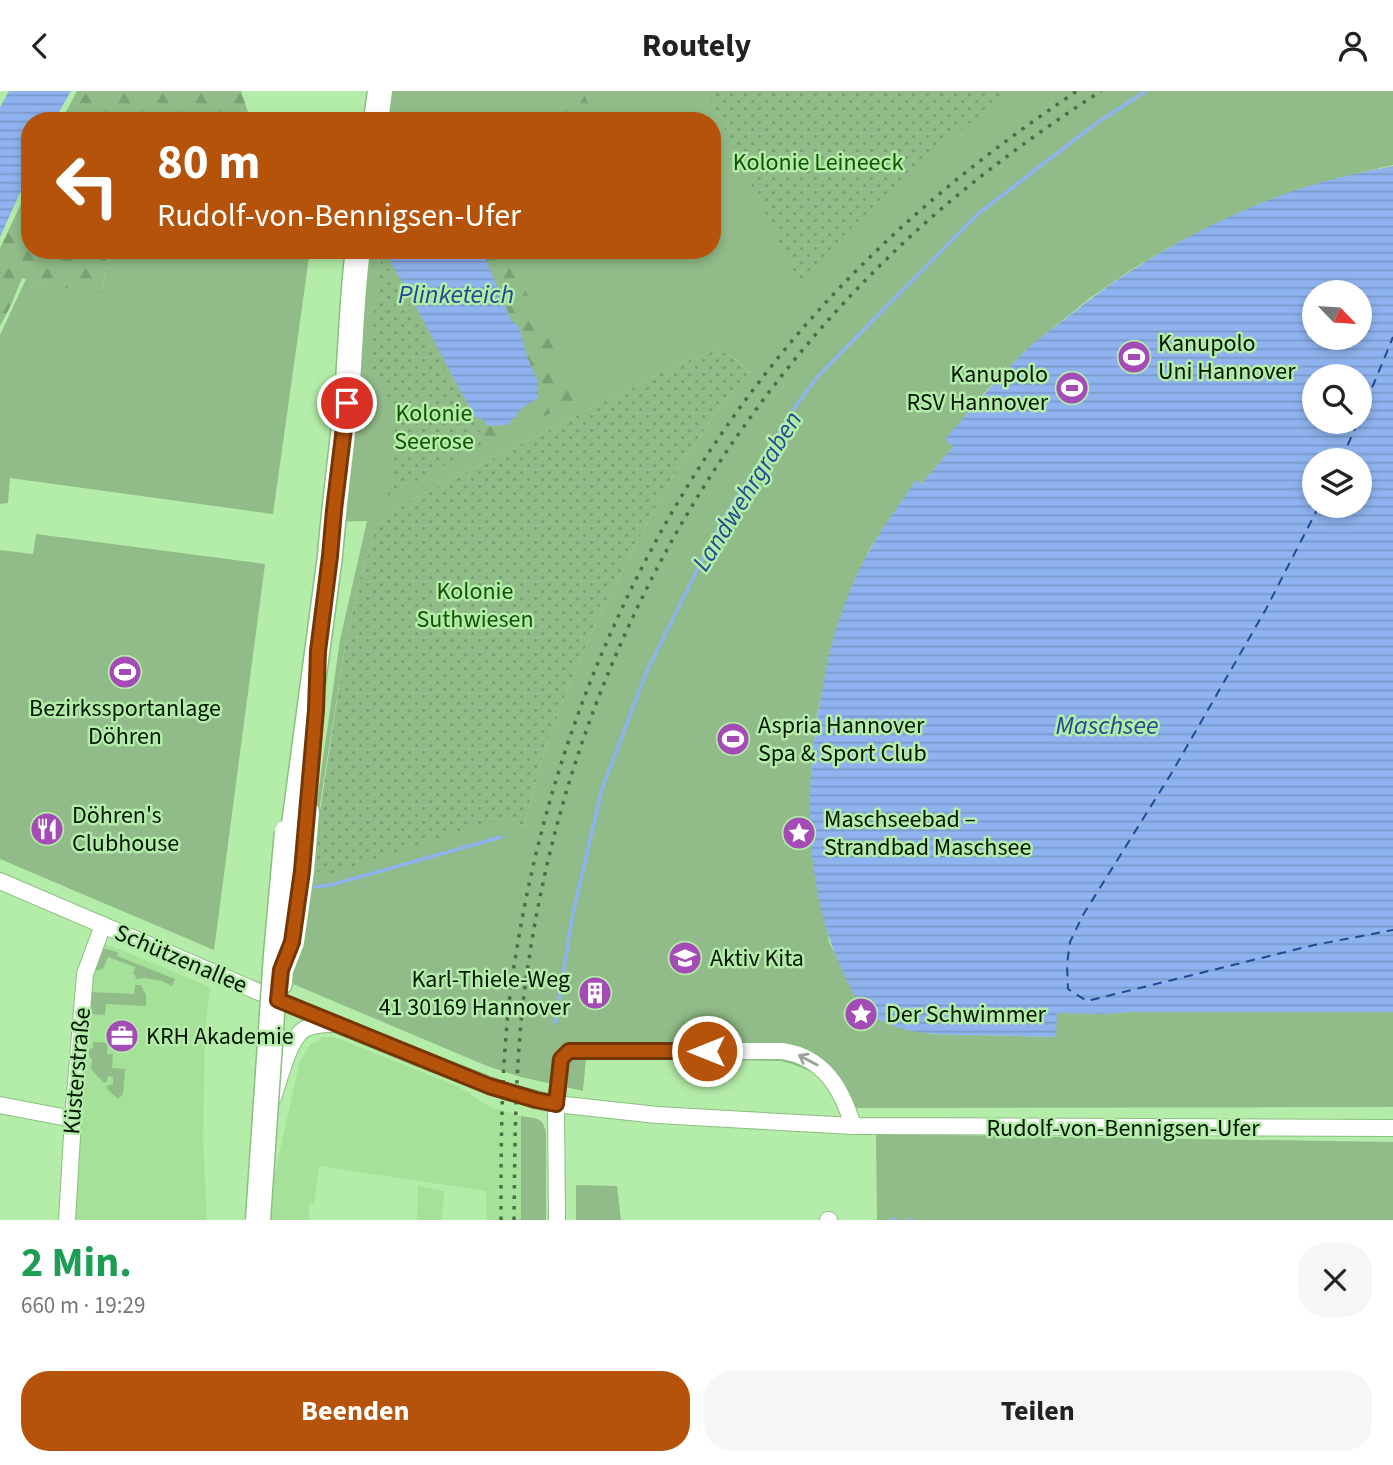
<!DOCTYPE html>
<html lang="de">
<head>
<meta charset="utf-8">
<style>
	body { margin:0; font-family:"Source Sans 3",sans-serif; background:#f6f6f6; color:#222; height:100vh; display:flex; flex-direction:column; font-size:26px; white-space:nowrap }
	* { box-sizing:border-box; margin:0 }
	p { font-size:23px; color:#767676 }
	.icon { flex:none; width:38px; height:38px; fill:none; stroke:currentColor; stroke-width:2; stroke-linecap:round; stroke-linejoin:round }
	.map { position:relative; height:1129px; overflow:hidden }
	.details { display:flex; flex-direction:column; background:#fff; flex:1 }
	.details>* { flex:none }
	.banner { position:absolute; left:21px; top:21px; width:700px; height:147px; border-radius:28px; box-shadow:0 4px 10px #0003; background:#b45309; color:#fff; overflow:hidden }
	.needle { width:46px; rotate:115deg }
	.controls { position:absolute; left:1302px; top:189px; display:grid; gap:14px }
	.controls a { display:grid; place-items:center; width:70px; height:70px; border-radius:50%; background:#fff; box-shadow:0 4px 10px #0003; font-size:35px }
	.pin { position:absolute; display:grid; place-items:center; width:60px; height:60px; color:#fff; margin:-30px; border:4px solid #fff; border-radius:50%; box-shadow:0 2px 7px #0007 }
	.me { position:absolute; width:77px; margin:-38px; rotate:270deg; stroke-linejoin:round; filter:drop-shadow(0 0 5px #0008) }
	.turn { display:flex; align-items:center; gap:24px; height:147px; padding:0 21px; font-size:32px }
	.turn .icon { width:91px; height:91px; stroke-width:2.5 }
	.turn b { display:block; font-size:49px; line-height:60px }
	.round { display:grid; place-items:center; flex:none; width:74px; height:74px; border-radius:28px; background:#f6f6f6 }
	.summary { display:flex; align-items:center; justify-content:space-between; height:119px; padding:0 21px }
	h1 { font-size:42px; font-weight:700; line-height:52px; color:#1e9e55 }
	.action { display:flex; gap:14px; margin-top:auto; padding:14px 21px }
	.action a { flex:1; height:80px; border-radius:28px; background:#b45309; color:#fff; font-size:28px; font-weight:700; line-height:80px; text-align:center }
	.action a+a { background:#f6f6f6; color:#222 }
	header { display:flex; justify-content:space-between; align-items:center; height:91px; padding:0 21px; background:#fff; font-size:32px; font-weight:700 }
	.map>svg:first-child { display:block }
	.built { fill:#a5e199 }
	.green { fill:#91bb88; fill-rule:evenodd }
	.forest { fill:url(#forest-firs) }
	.garden { fill:url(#garden-dots) }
	.water { fill:url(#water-rules); fill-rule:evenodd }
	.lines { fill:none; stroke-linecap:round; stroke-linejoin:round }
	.stream { stroke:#8fb3ef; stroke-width:3.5 }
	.ferry { stroke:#214a90; stroke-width:2; stroke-dasharray:9 7; stroke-linecap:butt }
	.minor-casing { stroke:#89bf7f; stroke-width:18 }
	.highway-casing { stroke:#89bf7f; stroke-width:27 }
	.minor { stroke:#fff; stroke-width:16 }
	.highway { stroke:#fff; stroke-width:24 }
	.rail { stroke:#4c6e46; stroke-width:3.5; stroke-dasharray:3.5 7; stroke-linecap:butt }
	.highway-bridge-casing { stroke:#89bf7f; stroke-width:27; stroke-linecap:butt }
	.highway-bridge { stroke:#fff; stroke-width:24 }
	.oneway { stroke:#9aa299 }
	.route-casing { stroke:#753606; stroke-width:18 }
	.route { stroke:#b45309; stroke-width:12 }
	.labels { text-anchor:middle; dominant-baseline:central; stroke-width:5; stroke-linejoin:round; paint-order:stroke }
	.park-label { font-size:24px; fill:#135402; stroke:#b4eca9 }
	.poi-label { font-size:24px; fill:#031601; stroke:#b4eca9; text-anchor:start }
	.street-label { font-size:24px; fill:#031601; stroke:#b4eca9 }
	.water-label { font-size:26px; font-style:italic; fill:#214a90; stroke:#b4eca9 }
</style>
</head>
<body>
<header><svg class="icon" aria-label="back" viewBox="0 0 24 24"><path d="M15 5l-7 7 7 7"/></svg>Routely<svg class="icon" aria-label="person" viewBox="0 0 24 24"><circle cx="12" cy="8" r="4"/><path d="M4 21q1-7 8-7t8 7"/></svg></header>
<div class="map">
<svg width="1393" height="1129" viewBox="0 0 1393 1129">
	<defs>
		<pattern id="forest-firs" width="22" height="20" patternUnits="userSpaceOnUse" patternTransform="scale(1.75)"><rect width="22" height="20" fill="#91bb88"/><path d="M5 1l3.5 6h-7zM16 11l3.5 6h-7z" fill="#7ba074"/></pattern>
		<pattern id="garden-dots" width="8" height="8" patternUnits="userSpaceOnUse" patternTransform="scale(1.75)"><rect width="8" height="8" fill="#91bb88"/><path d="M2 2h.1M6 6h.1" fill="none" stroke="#7ba074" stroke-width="1.8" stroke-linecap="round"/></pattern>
		<pattern id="water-rules" width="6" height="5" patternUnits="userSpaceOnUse" patternTransform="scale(1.75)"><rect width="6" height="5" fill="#8fb3ef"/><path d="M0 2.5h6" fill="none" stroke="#7a99cb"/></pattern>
	</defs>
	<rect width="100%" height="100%" fill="#b4eca9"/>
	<!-- built -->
	<g class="built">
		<polygon points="97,849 210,896 205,941 203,1047 207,1129 67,1129 73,1028"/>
		<polygon points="323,946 331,946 339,948 459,996 490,1016 521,1025 521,1129 487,1129 486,1100 319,1075 314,1113 309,1113 309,1129 260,1129 262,1116 274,1086 300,970 310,954"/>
		<polygon points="418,1095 444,1100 442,1129 417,1129"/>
	</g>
	<!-- green -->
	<g class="green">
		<path d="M388,0H1393V74L1342,86L1240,121L1175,153L1131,179L1090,207L1026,259L985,301L946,348L953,356L921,393L916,389L870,457L852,497L836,539L816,629L811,680L810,725L829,851L861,915L874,926L901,937L932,943L1055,946L1056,922L1104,923L1129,921H1393V1016L841,1017C835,989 806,976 781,970L586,967L583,1000L521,986L487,975L293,893L297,850L340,549L367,430L328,431L366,159H712V30H384ZM718,258L731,265L750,280L718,318L670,390L636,453L601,521L567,598L542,668L524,736L510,726L316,739L346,549L360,488L374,444L394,418L675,275Z"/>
		<polygon points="108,159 310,159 273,423 10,387 8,412 0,413 0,244 26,188 37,193 102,201"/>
		<polygon points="36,443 265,473 214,859 0,768 0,459 33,463"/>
		<polygon points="105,858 111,859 118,862 117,865 175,888 172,895 162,890 145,887 136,888 135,884 133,883 135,876 108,866 103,878 94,880 101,860"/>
		<polygon points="135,894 141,894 146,904 146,915 106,913 105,924 91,923 92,901 134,903"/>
		<polygon points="93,951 108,952 107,963 113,963 112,977 125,978 123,1003 118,1008 107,998 107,995 113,993 113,986 108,985 107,990 104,992 91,978 92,968 89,965 89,958 93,957"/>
		<path d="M521,1025C536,1028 543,1025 546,1042V1129H521Z"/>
		<polygon points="876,1043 1393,1051 1393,1129 877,1129"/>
		<polygon points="576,1094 617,1095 621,1129 576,1129"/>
	</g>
	<!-- forest -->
	<g class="forest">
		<polygon points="77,0 241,0 251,30 61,30"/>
		<polygon points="554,0 583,0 595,30 568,30"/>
		<polygon points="30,94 30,159 108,159 102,202 37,193 22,187 11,214 0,235 0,157"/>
		<polygon points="482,159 506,159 578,308 490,353 475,326 507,334 522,317 538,291"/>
	</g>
	<!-- garden -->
	<g class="garden">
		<path d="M706,0H1014C935,54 864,121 799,192Z"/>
		<polygon points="382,165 486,351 388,406 396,326 368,267"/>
		<polygon points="718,258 731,265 750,280 718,318 670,390 636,453 601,521 567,598 542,668 524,736 510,726 333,782 311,780 346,549 360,488 374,444 384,428 394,418 675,275"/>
	</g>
	<!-- water -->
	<g class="water">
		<polygon points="9,0 71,0 54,30 30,30 30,80 0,146 0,16"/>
		<path d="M1393,75V921H1129L1104,923L1057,922L1056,946C1031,945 1006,945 981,944C947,944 903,945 873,925C857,915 849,893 841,877C802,789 804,688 823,595C826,576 830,557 836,538C845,510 857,480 872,455C885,433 901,411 916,389L921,393L953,356L945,348C971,318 996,289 1024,261C1036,249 1051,239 1065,228C1130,175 1205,132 1285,103C1320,90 1357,82 1393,75ZM1360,201V247H1314V201ZM1314,285H1360V331H1314ZM1314,369H1360V415H1314Z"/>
		<path d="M388,159H482L511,229L519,236L528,268L538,291V307L522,317L508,334L488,335L482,328L475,326C451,284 430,241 407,199C400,185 389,175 388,159Z"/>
	</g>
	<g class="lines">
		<!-- stream -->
		<g class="stream">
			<polyline points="312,796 331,794 501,746"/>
			<polyline points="555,932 573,822 602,698 646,582 721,431 795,316 818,285 978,123 1095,33 1146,0"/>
			<polyline points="893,1128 895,1129"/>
			<polyline points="908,1129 912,1129"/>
		</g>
		<!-- ferry -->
		<g class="ferry">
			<polyline points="1360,326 1393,246"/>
			<polyline points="1341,369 1358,331"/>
			<polyline points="1319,415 1266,518 1171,683 1083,824 1070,851 1067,873 1068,898 1087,910 1314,854 1393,839"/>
		</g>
		<defs>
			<g id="minor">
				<polyline points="0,790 266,904 416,966 508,1001 556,1013 657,1024 853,1035 1393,1037"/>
				<path d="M273,1007C279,990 288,951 302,940C310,933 324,933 334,933"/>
				<polyline points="0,1014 73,1028"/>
				<polyline points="67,1129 73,1028 85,883 103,834"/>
				<path d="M557,1129L556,1013L561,968L569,960H782C824,966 842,998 853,1035"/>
				<polyline points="828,1129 829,1129"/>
			</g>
			<g id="highway">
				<polyline points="376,30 380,0"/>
				<path d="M293,741L330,465C334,415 341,365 346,315C351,263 351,211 358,159"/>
				<polyline points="280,892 281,879 292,851 302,780 307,721"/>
			</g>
		</defs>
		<!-- minor casing -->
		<use href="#minor" class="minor-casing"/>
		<!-- highway casing -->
		<use href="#highway" class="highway-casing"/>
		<!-- minor -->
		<use href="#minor" class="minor"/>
		<!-- highway -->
		<use href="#highway" class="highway"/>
		<!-- rail -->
		<g class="rail">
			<path d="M501,1129C501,1040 501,951 516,863C557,605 677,356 864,172C929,107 1001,51 1077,0"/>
			<path d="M514,1129C515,1042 515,955 529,868C571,591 707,332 914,142C972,89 1035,43 1101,0"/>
		</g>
		<defs>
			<polyline id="highway-bridge" points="258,1129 276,864 287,741"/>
		</defs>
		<!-- highway-bridge casing -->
		<use href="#highway-bridge" class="highway-bridge-casing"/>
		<!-- highway-bridge -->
		<use href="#highway-bridge" class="highway-bridge"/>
	</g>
	<!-- one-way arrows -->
	<defs><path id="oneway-shaft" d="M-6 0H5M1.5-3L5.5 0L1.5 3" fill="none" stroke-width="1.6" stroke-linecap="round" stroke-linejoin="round" transform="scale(1.75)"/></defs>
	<use class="oneway" href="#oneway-shaft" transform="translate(808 969) rotate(-152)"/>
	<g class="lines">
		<defs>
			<polyline id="route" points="347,312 334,419 330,465 318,560 316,619 302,780 292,851 281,879 278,909 489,995 536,1009 556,1013 561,968 569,960 707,960"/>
		</defs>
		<!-- route casing -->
		<use href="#route" class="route-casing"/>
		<!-- route -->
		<use href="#route" class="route"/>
	</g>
	<!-- icons -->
	<defs>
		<symbol id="stadium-disc" viewBox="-11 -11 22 22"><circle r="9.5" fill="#a44bb6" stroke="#b4eca9"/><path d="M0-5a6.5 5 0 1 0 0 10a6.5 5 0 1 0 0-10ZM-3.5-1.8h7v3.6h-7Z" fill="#fff"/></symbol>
		<symbol id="restaurant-disc" viewBox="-11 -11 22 22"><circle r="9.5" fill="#a44bb6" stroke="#b4eca9"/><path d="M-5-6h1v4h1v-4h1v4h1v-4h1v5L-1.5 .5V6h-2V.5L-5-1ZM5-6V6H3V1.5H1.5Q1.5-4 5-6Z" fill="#fff"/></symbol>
		<symbol id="sight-disc" viewBox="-11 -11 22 22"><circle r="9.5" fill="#a44bb6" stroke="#b4eca9"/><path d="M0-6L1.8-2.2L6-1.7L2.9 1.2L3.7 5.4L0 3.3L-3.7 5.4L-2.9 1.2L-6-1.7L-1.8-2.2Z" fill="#fff"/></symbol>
		<symbol id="school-disc" viewBox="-11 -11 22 22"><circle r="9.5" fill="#a44bb6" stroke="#b4eca9"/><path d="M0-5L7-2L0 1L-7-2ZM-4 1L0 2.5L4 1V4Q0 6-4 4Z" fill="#fff"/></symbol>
		<symbol id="building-disc" viewBox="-11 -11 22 22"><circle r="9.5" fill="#a44bb6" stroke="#b4eca9"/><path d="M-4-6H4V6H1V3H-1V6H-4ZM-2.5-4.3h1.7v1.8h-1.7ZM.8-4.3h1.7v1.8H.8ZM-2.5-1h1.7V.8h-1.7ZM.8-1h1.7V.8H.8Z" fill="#fff"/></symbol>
		<symbol id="office-disc" viewBox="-11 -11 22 22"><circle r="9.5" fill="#a44bb6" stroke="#b4eca9"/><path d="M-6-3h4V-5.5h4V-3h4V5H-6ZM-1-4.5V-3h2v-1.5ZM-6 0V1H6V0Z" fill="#fff"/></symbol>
	</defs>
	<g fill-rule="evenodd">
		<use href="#stadium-disc" x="1115" y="247" width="38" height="38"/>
		<use href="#stadium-disc" x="1053" y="278" width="38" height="38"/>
		<use href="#stadium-disc" x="106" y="562" width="38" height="38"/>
		<use href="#stadium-disc" x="714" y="629" width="38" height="38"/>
		<use href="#restaurant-disc" x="28" y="719" width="38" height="38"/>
		<use href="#sight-disc" x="780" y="723" width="38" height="38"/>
		<use href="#school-disc" x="666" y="848" width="38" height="38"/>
		<use href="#building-disc" x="576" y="883" width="38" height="38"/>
		<use href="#sight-disc" x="842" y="904" width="38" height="38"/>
		<use href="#office-disc" x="103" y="926" width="38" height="38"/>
	</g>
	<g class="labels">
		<!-- park labels -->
		<g class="park-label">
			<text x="818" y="71">Kolonie Leineeck</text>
			<text x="434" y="322">Kolonie<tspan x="434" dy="28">Seerose</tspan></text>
			<text x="475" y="500">Kolonie<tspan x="475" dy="28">Suthwiesen</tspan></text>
		</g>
		<!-- poi labels -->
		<g class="poi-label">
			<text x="1158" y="252">Kanupolo<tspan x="1158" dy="28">Uni Hannover</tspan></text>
			<text x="1048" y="283" text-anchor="end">Kanupolo<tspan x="1048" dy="28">RSV Hannover</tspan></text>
			<text x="125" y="617" text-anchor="middle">Bezirkssportanlage<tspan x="125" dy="28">Döhren</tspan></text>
			<text x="758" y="634">Aspria Hannover<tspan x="758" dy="28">Spa &amp; Sport Club</tspan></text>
			<text x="72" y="724">Döhren's<tspan x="72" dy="28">Clubhouse</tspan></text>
			<text x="824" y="728">Maschseebad –<tspan x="824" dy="28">Strandbad Maschsee</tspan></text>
			<text x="710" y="867">Aktiv Kita</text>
			<text x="570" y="888" text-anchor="end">Karl-Thiele-Weg<tspan x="570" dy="28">41 30169 Hannover</tspan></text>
			<text x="886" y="923">Der Schwimmer</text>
			<text x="146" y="945">KRH Akademie</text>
		</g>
		<!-- street labels -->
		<g class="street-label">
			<text transform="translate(181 868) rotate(23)">Schützenallee</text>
			<text transform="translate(77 980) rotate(-85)">Küsterstraße</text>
			<text x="1123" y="1037">Rudolf-von-Bennigsen-Ufer</text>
		</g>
		<!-- water labels -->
		<g class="water-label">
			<text x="456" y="203">Plinketeich</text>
			<text transform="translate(747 400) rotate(-58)">Landwehrgraben</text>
			<text x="1107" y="634">Maschsee</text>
		</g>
	</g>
</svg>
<div class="controls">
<a><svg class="needle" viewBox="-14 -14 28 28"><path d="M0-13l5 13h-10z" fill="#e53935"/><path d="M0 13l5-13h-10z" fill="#767676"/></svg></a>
<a><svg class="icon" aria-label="search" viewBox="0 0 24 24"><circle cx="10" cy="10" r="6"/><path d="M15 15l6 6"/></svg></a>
<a><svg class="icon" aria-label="layers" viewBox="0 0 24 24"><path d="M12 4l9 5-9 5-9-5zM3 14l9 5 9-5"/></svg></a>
</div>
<div class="pin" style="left:347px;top:312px;background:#d93025"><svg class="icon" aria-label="arrive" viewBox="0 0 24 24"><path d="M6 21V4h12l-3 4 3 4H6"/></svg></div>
<svg class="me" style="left:707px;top:960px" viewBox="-20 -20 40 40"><circle r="17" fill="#b45309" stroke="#fff" stroke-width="3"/><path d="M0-11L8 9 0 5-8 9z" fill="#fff"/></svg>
<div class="banner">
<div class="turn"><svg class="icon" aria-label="left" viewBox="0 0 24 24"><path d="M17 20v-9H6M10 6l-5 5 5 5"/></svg><div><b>80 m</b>Rudolf-von-Bennigsen-Ufer</div></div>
</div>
</div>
<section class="details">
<div class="summary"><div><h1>2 Min.</h1><p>660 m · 19:29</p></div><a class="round"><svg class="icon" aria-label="close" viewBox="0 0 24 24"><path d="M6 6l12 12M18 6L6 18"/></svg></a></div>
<div class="action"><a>Beenden</a><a>Teilen</a></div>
</section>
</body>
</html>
